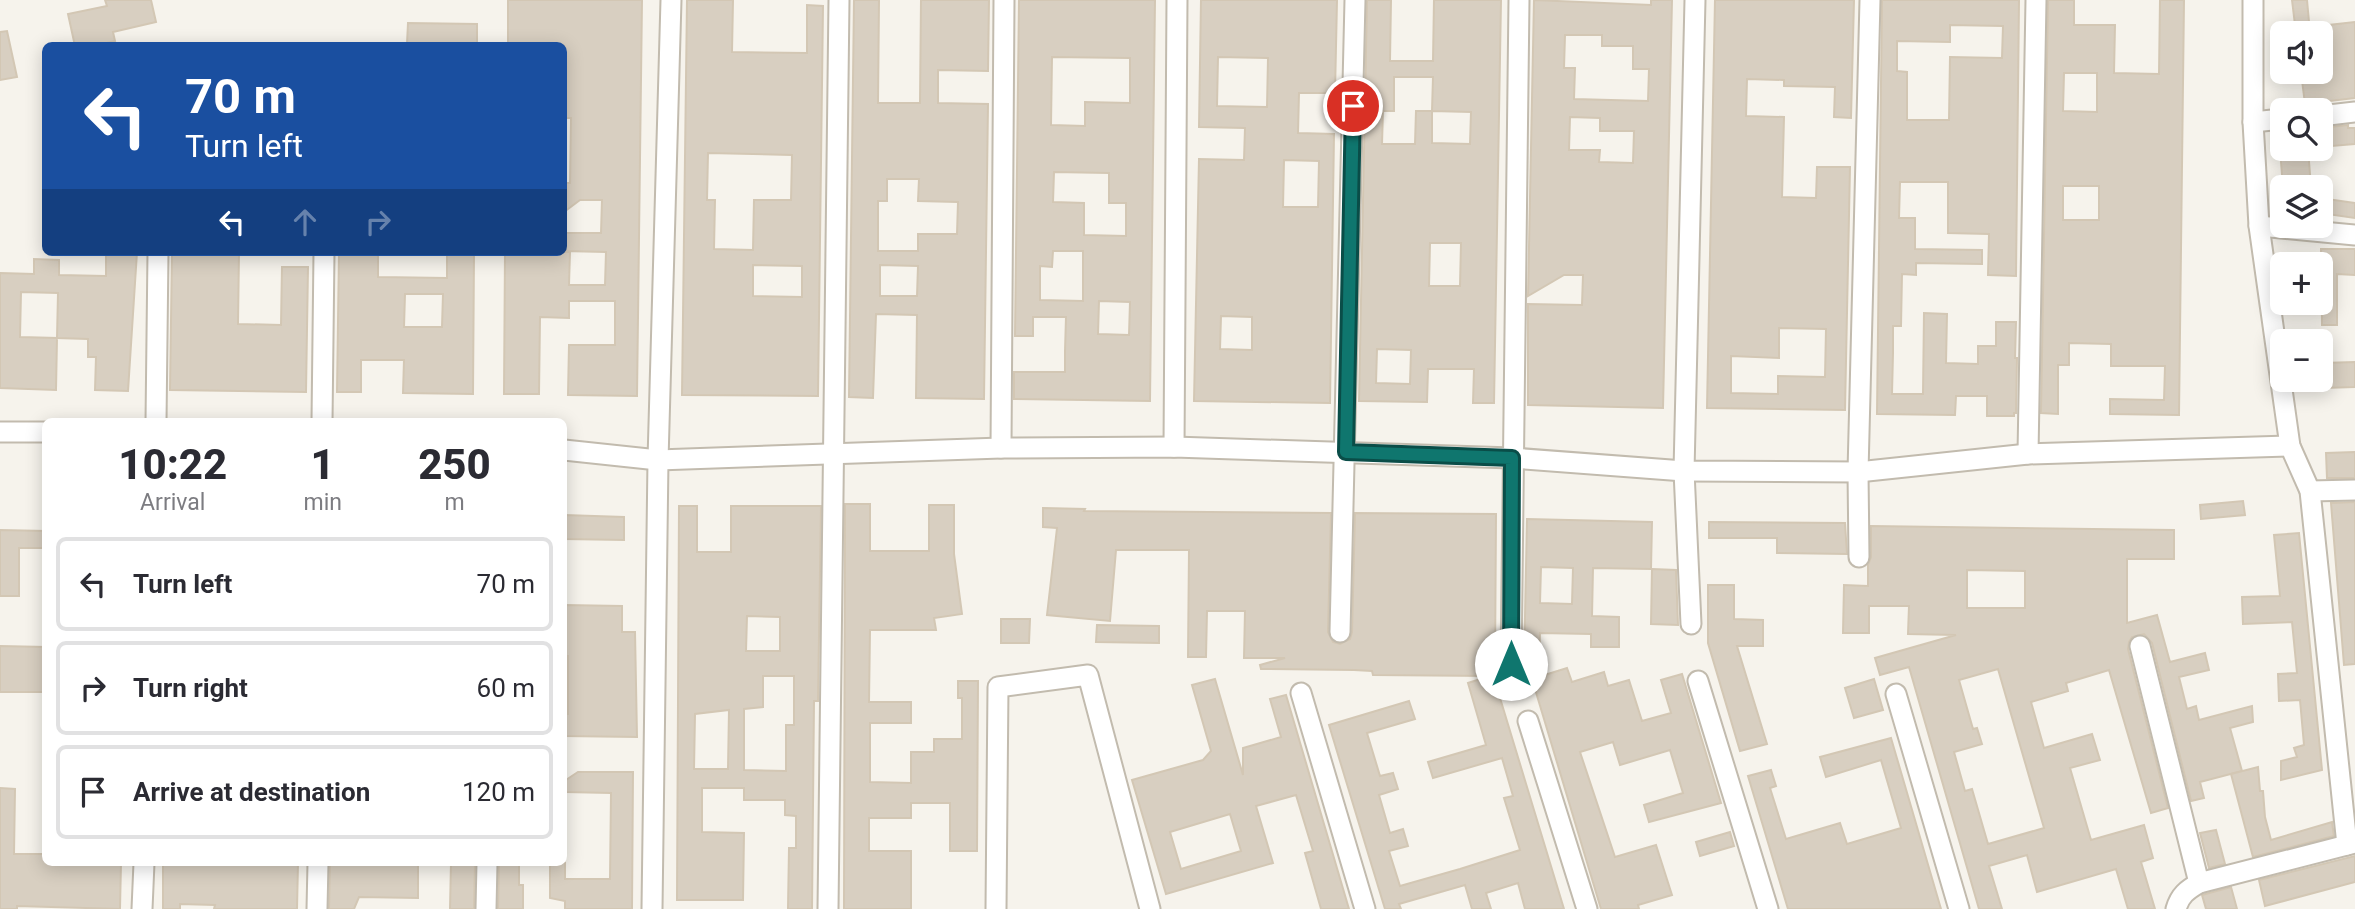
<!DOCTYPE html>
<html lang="en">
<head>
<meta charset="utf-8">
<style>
	body { margin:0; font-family:Roboto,sans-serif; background:#f7f7f7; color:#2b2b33; height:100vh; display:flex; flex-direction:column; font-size:26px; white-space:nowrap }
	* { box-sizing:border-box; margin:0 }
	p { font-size:23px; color:#7c7c81 }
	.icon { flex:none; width:38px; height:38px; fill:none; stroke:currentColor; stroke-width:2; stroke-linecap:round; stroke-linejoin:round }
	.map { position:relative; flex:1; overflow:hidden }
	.drawer { position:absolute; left:42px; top:418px; width:525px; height:448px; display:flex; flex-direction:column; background:#fff; border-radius:10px; box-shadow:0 4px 18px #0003 }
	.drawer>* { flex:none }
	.top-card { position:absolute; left:42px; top:42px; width:525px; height:214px; border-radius:10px; box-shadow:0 4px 18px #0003; background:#1a4fa0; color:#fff; overflow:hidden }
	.controls { position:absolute; left:2270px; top:21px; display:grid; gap:14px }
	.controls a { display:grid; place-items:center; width:63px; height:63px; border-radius:10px; background:#fff; box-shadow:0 4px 18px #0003; font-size:35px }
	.pin { position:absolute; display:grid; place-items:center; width:60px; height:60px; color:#fff; margin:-30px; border:4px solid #fff; border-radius:50%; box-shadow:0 2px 7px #0007 }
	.me { position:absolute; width:77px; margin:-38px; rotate:0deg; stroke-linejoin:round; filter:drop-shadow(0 0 5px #0008) }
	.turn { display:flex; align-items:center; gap:24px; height:147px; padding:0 28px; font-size:32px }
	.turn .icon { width:91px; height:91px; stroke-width:2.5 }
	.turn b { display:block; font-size:49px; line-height:60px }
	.lanes { display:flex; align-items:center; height:66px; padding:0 28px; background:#0003; justify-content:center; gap:35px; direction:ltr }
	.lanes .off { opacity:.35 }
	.eta { display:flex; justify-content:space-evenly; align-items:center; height:119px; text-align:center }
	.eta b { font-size:42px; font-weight:800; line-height:49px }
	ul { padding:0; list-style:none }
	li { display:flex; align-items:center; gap:21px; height:94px; margin:0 14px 10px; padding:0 14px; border:4px solid #e1e1e2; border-radius:10px }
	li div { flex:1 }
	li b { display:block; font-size:26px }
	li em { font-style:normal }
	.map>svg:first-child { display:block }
	.building { fill:#d8cfc1; stroke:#d3c7b4; stroke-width:2; fill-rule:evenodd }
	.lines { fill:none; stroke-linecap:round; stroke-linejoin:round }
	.minor-casing { stroke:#c2bbae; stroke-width:23 }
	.minor { stroke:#fff; stroke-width:19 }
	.route-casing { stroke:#0a4d48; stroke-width:18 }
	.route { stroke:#0f766e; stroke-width:12 }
</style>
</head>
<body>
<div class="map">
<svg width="2355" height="909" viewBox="0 0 2355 909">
	<rect width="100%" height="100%" fill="#f6f3ec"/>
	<!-- building -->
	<g class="building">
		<polygon points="105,0 151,0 156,22 113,32 115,41 95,46 75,46 68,14 107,6"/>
		<polygon points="508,0 642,0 637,396 568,395 569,345 615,345 615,301 569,301 569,318 540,317 539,394 504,394 505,252 570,252 569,285 605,285 606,252 564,251 564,233 601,233 602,200 580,200 564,212 564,183 570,183 571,118 564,118 564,46 508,46"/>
		<path d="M687,0H733L732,52L807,53V5L823,6L818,396L682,395ZM708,153L792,155L791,200H754L753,250L714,249L715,200H707ZM753,265L802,266V297L753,296Z"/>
		<path d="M854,0H879L878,103H920L921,0H989L988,71L938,70V103L988,104L984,399L916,398L917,315L876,314L873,398L849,397ZM887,179H919L918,201L958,202L957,234H918V251H878V201H887ZM880,265L918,266L917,296H880Z"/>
		<path d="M1019,0H1155L1150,401L1014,399V372H1065V351L1066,317H1033V336H1015ZM1052,57L1130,58V103L1085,102V126L1051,125ZM1054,172L1109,173V203H1126V236L1084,235V203L1053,202ZM1053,251H1083V301L1040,300V266L1052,267ZM1099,301L1130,302L1129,335L1098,334Z"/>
		<path d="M1201,0H1337L1335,93H1299L1298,133L1334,134L1330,403L1194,401L1199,159L1244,160L1245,128L1199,127ZM1218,57L1268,58L1267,107L1217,106ZM1284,160L1319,161L1318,207H1283ZM1221,316L1252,317V350L1220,349Z"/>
		<path d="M1367,0H1391L1390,61H1433L1434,0H1501L1494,403H1473L1474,369H1428L1427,402L1359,401ZM1394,77H1433L1432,111H1416L1415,144H1382L1383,111H1394ZM1432,111L1471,112L1470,144L1432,143ZM1430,243H1461L1460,286H1429ZM1377,349L1411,350L1410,384L1376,383Z"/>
		<path d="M1534,0L1651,5V0H1672L1663,408L1528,405V304L1582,305L1583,275H1564L1528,296ZM1565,35H1602V46H1633V69H1649L1648,101L1574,99L1575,68H1564ZM1570,117L1600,118V131H1634L1633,163L1599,162L1600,150H1569Z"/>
		<path d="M1715,0H1854L1851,118L1834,117L1835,87L1784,86V80L1747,79L1746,116L1784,117L1782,197L1816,198L1817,167H1850L1845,410L1707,408ZM1779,328L1826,329L1825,377L1778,376V394L1731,393V356L1779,358Z"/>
		<path d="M1882,0H2019L2016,276L1988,275L1989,234L1948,233V182H1900L1899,218H1915V249L1982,250V264L1916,263V275L1902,274L1901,326H1893V353L1892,394H1923L1924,313L1947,314L1946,363L1978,364V346H1996V322H2016L2015,358H2017L2016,413H2014V416H1987V396H1956L1955,415L1877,414ZM1950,25L2003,26L2002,58L1950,57L1949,120H1907V72L1897,71V41L1950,42Z"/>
		<path d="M2048,0H2074V25H2115L2114,73L2159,74L2160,0H2184L2179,415L2110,414V399L2164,400L2165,366H2111V344L2069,343V365H2058V414L2041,413ZM2064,73H2097V112L2063,111ZM2063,186H2099V220H2063Z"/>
		<polygon points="2292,0 2307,0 2310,33 2296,33"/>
		<polygon points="2355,22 2355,98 2305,104 2301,72 2320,72 2320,26"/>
		<polygon points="408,23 477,24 477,46 407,44"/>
		<polygon points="7,31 17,77 0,80 0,32"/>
		<polygon points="2348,125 2348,128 2355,128 2355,144 2320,147 2320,128"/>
		<polygon points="2280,149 2308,149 2311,187 2283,187"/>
		<polygon points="2320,198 2355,203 2355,218 2320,213"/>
		<polygon points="2321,249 2355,249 2355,275 2337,274 2337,325 2322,325"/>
		<polygon points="106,252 137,252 128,391 95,390 96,357 88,357 88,339 57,338 58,293 21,292 20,337 57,338 56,390 0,388 0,273 34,274 34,259 59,260 59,275 106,276"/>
		<polygon points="172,252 239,252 238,324 281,325 282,267 308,267 306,392 170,390"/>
		<path d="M339,252H378V277L447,278V252H474L473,394L403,393L404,360H361V392H337ZM405,294H443L442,327H404Z"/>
		<polygon points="2355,362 2355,387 2324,388 2323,363"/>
		<polygon points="2355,452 2355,478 2327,478 2326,453"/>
		<polygon points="2243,501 2245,515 2201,519 2200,505"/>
		<polygon points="2355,502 2355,664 2344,665 2331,503"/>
		<polygon points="845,504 870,504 870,551 929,551 929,505 954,505 954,554 962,614 934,618 936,630 870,630 869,702 911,702 911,723 870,723 870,782 911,783 911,752 934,752 934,739 962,739 962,698 958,698 958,681 978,681 977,851 950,851 950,803 911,803 911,818 869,818 869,851 911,851 911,909 844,909"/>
		<path d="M679,506H697V552H731V506H821L818,701H814L812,909H788L789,848H796V816L785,815V800H744V788H702V832L744,833L743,900H677ZM747,616L780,617V651H746ZM763,676H794V725H786V771L744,770V709L763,707ZM729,710L728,769H694L695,714Z"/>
		<polygon points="1043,508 1085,509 1084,511 1331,513 1328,632 1333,642 1340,644 1350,639 1352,632 1355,513 1496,514 1495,666 1490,665 1564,909 1525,909 1518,883 1486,893 1491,909 1472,909 1465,885 1399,904 1401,909 1385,909 1329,725 1409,701 1415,719 1367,733 1380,776 1393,773 1398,789 1379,795 1390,833 1403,829 1408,846 1389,851 1400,886 1460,869 1520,850 1504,798 1513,796 1502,758 1433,778 1428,762 1486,745 1468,683 1490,676 1373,675 1372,671 1354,670 1261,669 1260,665 1285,658 1244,658 1245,611 1207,611 1206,657 1188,657 1189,550 1116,550 1110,621 1047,615 1057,528 1043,527"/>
		<polygon points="564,515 624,517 624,540 564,539"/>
		<path d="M1527,519L1652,522L1651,569L1593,568L1592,616L1619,617V647H1591V634L1540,633L1539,666H1524ZM1541,567L1573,568L1572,604L1540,603Z"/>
		<polygon points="1709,522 1845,523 1847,554 1777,553 1777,538 1709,538"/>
		<path d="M1871,526L2174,530V559H2127V623L2157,615L2170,662L2205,653L2209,670L2179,677L2187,709L2196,706L2199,720L2252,706L2253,722L2230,728L2242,771L2200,782L2204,798L2191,801L2152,643L2144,634L2132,637L2129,642L2128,649L2168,808L2151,813L2109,670L2066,683L2068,691L2031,702L2044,748L2092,734L2100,760L2070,768L2091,840L2144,825L2153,858L2141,862L2155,909H2128L2116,869L2037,892L2027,855L1989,866L2002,909H1979L1909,667L1880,675L1875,658L1956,635L1908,634L1909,606H1869V633H1843L1844,585L1868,586V565L1871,557ZM1967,570L2025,571V608H1967ZM1998,669L2044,828L1988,844L1972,789L1965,791L1954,752L1982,744L1977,728L1973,729L1959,680Z"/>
		<polygon points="0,530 46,531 46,548 19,548 19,596 0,596"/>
		<polygon points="2299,533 2322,770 2281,780 2281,761 2297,757 2294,748 2304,745 2300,700 2279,701 2278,674 2297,673 2292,622 2243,624 2242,597 2280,596 2274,535"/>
		<polygon points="1652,569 1676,570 1678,625 1651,624"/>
		<polygon points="1708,585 1734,585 1734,619 1763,620 1763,646 1737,646 1767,744 1740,751 1708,643"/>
		<polygon points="564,605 622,606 622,632 635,632 637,737 564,736 564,714 568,714 568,656 564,656"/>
		<polygon points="1001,619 1030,619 1029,643 1001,643"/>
		<polygon points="1097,625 1159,626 1159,643 1096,642"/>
		<polygon points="0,646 46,647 46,692 0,692"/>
		<polygon points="1567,668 1572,682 1604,672 1608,686 1629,680 1642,721 1671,713 1661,680 1682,674 1721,803 1649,822 1644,805 1683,793 1670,750 1620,765 1613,742 1580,752 1615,857 1656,845 1672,895 1638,905 1639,909 1601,909 1532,679"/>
		<path d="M1215,679L1243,775V748L1281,737L1270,699L1286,695L1349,909H1321L1305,853L1313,851L1296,795L1256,806L1273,863L1166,894L1132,780L1203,760L1211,751L1192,685ZM1230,814L1241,851L1181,869L1170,832Z"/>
		<polygon points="1874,679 1883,710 1854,718 1845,688"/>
		<polygon points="1891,738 1941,909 1788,909 1748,776 1771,770 1776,786 1770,788 1786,839 1840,823 1847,844 1901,828 1881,760 1826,777 1820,757"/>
		<polygon points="2258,767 2260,791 2263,791 2265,817 2271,840 2332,822 2334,836 2253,857 2231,774"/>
		<polygon points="578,772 633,772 632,909 565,909 565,901 550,898 550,863 565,863 565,879 610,879 611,793 566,792 566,780"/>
		<polygon points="0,788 15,789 14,854 46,854 46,863 121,863 120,909 17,906 17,909 0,909"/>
		<polygon points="2216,830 2225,864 2209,868 2200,833"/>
		<polygon points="1730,832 1734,846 1700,856 1696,842"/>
		<polygon points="2355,856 2355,882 2265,906 2259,880"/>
		<polygon points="163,863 298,863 297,909 214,909 215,905 180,904 180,909 163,909"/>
		<polygon points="330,863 418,863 418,898 359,897 354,909 329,909"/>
		<polygon points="451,863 475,863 474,909 450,909"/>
		<polygon points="499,863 519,863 519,885 523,885 523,909 498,909"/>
		<polygon points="2231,887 2237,909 2206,909 2202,895"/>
	</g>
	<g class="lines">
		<defs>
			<g id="minor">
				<polyline points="2253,0 2253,122 2259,226 2290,446 2310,491 2347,845"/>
				<polyline points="2320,116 2355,112"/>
				<polyline points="2253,122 2282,119"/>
				<polyline points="2259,226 2355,235"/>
				<polyline points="156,422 158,252"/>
				<polyline points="322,422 324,252"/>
				<polyline points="0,432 46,432"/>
				<polyline points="1174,447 1177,0"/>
				<polyline points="1001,448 1004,0"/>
				<polyline points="564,450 658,460 1001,448 1174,447 1512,458 1684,471 1858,472 2028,454 2290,446"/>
				<polyline points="2028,454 2036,0"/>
				<polyline points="2310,491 2355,490"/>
				<polyline points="1859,557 1858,472 1870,0"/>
				<polyline points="1691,624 1684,471 1695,0"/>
				<polyline points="1340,632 1355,0"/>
				<polyline points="2140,646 2199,883"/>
				<polyline points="1511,664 1519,0"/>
				<polyline points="1698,681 1768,909"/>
				<polyline points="1301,693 1365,909"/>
				<polyline points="1896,694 1959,909"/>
				<polyline points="1528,721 1587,909"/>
				<polyline points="142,909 144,863"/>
				<polyline points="317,909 318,863"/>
				<polyline points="486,909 487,863"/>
				<polyline points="652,909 658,460 671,0"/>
				<polyline points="828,909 839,0"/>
				<polyline points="996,909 998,687 1088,675 1150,909"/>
				<path d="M2176,909C2180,895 2187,890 2199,883L2355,843"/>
			</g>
		</defs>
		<!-- minor casing -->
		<use href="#minor" class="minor-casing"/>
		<!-- minor -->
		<use href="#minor" class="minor"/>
	</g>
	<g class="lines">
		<defs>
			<polyline id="route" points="1353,106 1346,452 1512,458 1511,664"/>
		</defs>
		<!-- route casing -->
		<use href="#route" class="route-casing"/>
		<!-- route -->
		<use href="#route" class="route"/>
	</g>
</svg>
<div class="controls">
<a><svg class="icon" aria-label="sound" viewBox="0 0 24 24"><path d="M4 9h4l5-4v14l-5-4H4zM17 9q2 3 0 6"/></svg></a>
<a><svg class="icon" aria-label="search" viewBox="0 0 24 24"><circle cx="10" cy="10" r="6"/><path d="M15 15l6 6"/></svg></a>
<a><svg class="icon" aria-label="layers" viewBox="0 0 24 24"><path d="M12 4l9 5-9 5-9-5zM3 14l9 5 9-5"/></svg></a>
<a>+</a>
<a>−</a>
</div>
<div class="pin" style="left:1353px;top:106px;background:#d93025"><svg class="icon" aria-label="arrive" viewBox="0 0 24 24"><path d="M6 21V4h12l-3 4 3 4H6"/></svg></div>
<svg class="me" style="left:1511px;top:664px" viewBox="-20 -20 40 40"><circle r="19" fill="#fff"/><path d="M0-13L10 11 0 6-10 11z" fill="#0f766e"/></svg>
<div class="top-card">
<div class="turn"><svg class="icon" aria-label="left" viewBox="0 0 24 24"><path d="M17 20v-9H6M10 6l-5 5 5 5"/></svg><div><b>70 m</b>Turn left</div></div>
<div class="lanes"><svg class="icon" aria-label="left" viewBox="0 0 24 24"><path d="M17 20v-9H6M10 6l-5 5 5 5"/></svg><svg class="icon off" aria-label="ahead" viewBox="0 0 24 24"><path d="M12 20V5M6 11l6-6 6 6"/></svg><svg class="icon off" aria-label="right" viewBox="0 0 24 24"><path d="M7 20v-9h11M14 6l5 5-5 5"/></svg></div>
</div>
<section class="drawer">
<div class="eta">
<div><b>10:22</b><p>Arrival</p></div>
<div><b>1</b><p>min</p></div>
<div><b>250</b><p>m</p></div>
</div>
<ul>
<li><svg class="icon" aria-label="left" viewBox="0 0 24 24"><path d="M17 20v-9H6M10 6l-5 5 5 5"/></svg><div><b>Turn left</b></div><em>70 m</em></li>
<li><svg class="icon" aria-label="right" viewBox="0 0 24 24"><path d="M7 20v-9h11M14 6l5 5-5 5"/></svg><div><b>Turn right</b></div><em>60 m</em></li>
<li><svg class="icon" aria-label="arrive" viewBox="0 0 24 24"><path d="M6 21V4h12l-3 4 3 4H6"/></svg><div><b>Arrive at destination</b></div><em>120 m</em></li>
</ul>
</section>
</div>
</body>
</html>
